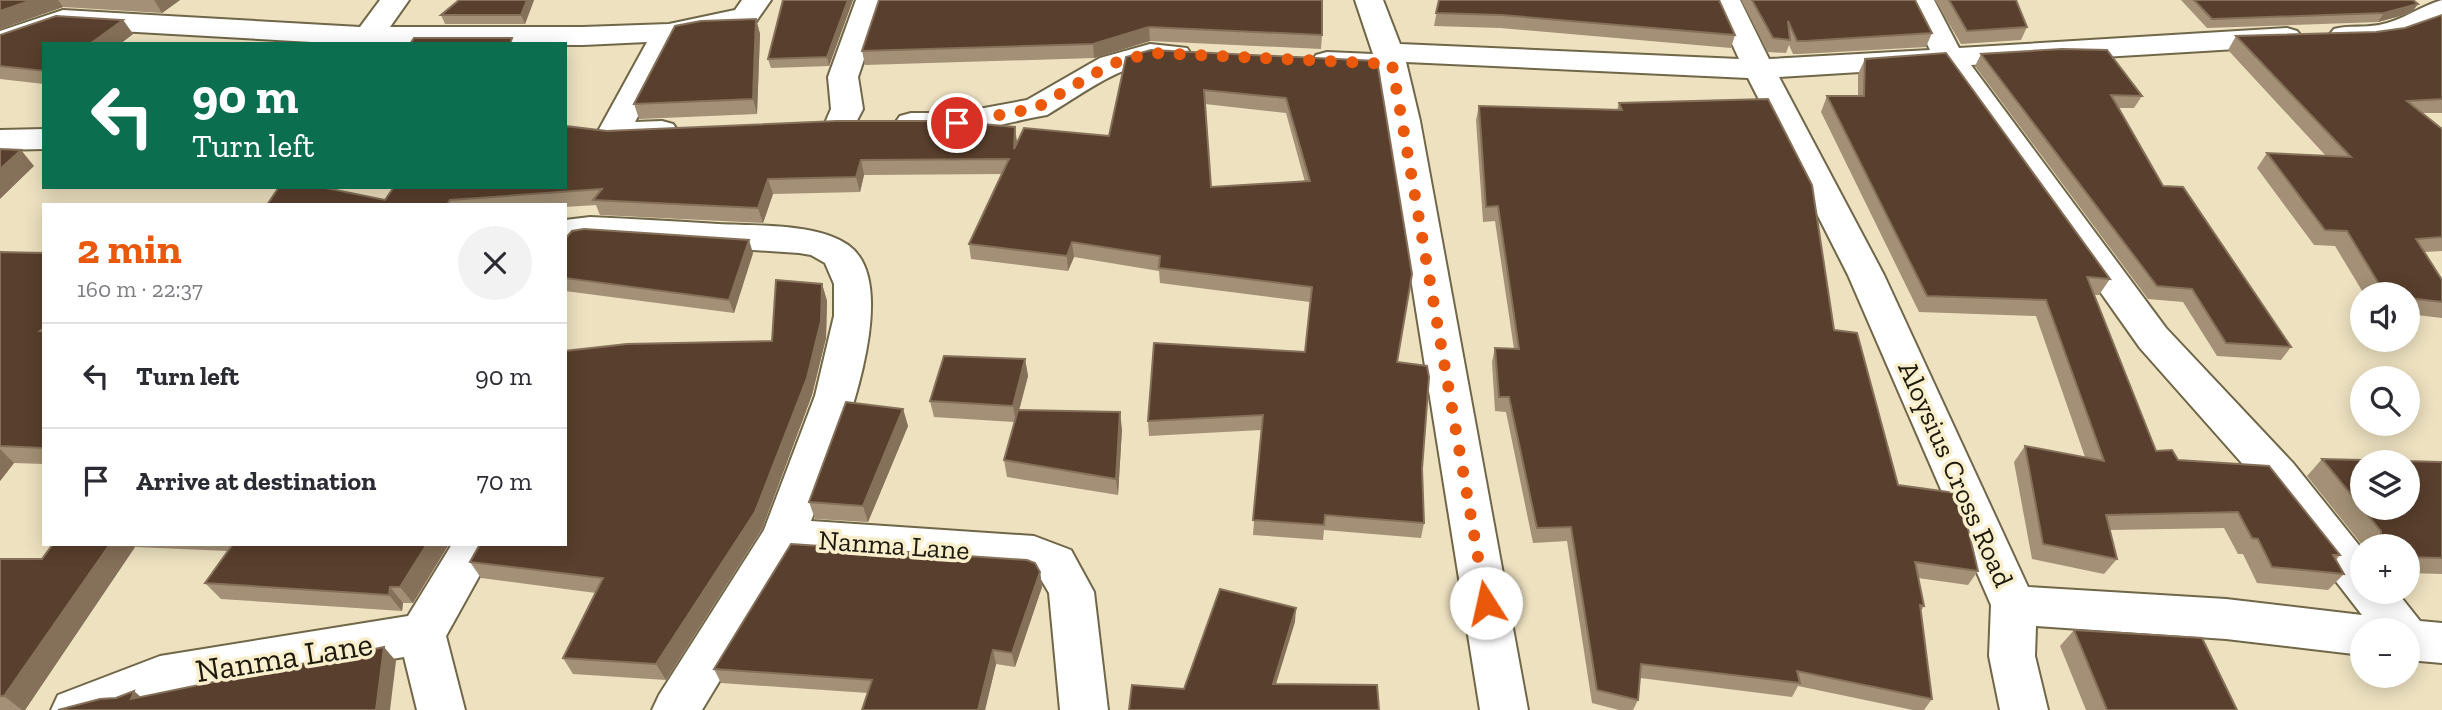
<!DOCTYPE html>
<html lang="en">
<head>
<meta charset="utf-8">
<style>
	body { margin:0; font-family:"Zilla Slab",serif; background:#f2f2f3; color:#2b2b33; height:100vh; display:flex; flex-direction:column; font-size:26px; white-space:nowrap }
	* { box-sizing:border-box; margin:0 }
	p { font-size:23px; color:#7c7c81 }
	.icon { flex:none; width:38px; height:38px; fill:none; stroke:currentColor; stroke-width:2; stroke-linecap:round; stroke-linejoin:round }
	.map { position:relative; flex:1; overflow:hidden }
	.sheet { position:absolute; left:42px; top:203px; width:525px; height:343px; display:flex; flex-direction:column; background:#fff; border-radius:0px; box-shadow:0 4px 18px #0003 }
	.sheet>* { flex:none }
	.banner { position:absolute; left:42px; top:42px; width:525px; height:147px; border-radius:0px; box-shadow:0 4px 18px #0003; background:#0b6e4f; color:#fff; overflow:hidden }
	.fabs { position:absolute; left:2350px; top:282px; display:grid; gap:14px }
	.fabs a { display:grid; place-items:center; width:70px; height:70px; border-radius:50%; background:#fff; box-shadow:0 4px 18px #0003; font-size:35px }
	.pin { position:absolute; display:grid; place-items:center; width:60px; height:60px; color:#fff; margin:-30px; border:4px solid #fff; border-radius:50%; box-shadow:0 2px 7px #0007 }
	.me { position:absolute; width:77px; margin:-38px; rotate:350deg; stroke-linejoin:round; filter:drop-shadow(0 0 5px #0008) }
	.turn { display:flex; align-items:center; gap:24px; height:147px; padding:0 35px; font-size:32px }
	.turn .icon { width:91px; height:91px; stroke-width:2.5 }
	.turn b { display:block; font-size:49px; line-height:60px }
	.round { display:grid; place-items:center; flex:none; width:74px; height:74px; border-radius:37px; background:#f2f2f3 }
	.head { display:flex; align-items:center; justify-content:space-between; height:119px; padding:0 35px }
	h1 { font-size:42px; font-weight:700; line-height:52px; color:#ea580c }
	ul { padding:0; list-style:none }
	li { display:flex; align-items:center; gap:21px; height:105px; padding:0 35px; border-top:2px solid #e1e1e2 }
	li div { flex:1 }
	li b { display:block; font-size:26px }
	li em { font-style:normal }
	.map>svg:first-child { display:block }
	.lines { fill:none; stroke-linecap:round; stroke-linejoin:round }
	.minor-casing { stroke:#706648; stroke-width:4 }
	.minor { fill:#fff; fill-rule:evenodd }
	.wall { fill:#a39076; fill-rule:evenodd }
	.shaded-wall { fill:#857059 }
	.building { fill:#593f2d; stroke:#857059; stroke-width:2; fill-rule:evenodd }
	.route { stroke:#ea580c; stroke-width:12; stroke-dasharray:0 21.6 }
	.labels { text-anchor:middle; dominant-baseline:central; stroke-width:7; stroke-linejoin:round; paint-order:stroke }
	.street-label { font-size:28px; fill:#1d190d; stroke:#faefcd }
	.near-street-label { font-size:33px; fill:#1d190d; stroke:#faefcd }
</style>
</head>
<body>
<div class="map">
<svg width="2442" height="710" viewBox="0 0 2442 710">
	<rect width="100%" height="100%" fill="#ede1c0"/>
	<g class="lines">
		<defs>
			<g id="minor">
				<path d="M380,0H409L390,27H583L669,24L735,10L742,0H771L755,23L678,39L635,122L662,121L673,124L678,131L673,138C652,143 623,145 602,140L597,133L647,42L583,45L347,44L66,28L0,50V31L63,10L360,27Z"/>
				<polygon points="856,0 884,0 858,77 863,109 852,130 841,133 830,130 825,123 831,109 828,77"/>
				<path d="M1355,0H1383L1400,44L1739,59L1712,0H1740L1769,59L1930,50L1906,0H1934L1959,48L2287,28L2297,31L2302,37L2297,43L2287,46L1971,65L2166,328L2293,463L2362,549V592H2397L2420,621L2442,623V663L2408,660V630H2362V655L2226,639L2036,626L2035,656L2048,710H2000L1989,656L1991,605L1848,275L1748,78L1406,62L1420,121L1528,710H1480L1378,72L1316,67L1312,61L1316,55L1327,52L1373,54ZM1941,67L2140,348L2263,487L2362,615L2226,599L2028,587L1884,275L1779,77Z"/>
				<path d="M2442,0V22C2413,40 2367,50 2334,41L2329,35L2334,29C2349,25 2364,28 2379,25C2402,21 2420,6 2442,0Z"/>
				<path d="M1150,44L1187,48L1191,54L1187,60C1174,64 1161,60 1149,63C1112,70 1079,96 1047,115L1036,117C992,126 944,141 900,130L895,123L900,116L911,113H957L1027,100L1100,58Z"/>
				<polygon points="44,129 44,149 0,150 0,130"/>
				<path d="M590,217C633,219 675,221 718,224C755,226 817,223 848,245C909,287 832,467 811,521L1034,536L1071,550L1094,592L1108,710H1060L1049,593L1039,576L1030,572L795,556L702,710H652L659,695L764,530L815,396L834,316V284L825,263L811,255L799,253L590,239L565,243V220Z"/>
				<polygon points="452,544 497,544 446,636 465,710 417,710 404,657 162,698 131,710 51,710 58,695 160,656 408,616"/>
			</g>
		</defs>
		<!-- minor casing -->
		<use href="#minor" class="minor-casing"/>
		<!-- minor -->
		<use href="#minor" class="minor"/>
	</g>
	<!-- wall -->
	<g class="wall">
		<polygon points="0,0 180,0 162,13 63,7 0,29"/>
		<polygon points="534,0 525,24 445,24 441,15"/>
		<polygon points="853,0 829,66 771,68 768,59"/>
		<polygon points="879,0 1322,35 1321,49 1150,41 1094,58 865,65 862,51"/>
		<polygon points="1439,0 1735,35 1731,48 1500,28 1434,26"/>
		<polygon points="1741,0 1915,0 1932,33 1926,47 1800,54 1793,54 1789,45 1786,53 1768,52"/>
		<polygon points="1935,0 2016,0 2027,27 2021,40 1961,44"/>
		<polygon points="2181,0 2413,0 2418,4 2411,13 2378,22 2207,28"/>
		<polygon points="2442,15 2442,113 2423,113 2442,129 2442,251 2424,252 2442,280 2442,318 2408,314 2408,294 2364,294 2335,246 2314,245 2257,168 2267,153 2326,156 2228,50 2236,36 2376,32 2405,28"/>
		<polygon points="756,19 760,34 757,114 639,119 634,104"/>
		<polygon points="123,20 133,34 120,44 44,44 44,84 0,79 0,35"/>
		<polygon points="1981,54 2142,96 2134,108 2118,108 2163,186 2291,347 2281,360 2217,356 2183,302 2148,299 1975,66"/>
		<path d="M1126,57L1377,61L1398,362L1422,469L1424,523L1421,538L1324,530L1323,540L1253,535L1261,430L1149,436L1148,421L1305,352L1310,302L1160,283L1159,271L1074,257L1068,271L971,259L969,244L1002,174L864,175L860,192L773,194L763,223L600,215L596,205L565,207V205H267L385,200L607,131L1017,143L1109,136ZM1205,104L1286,113L1305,182L1211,187Z"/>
		<polygon points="1865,59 2110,279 2099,295 2094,295 2156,451 2178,460 2340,555 2336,560 2344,574 2328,590 2257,583 2243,554 2238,554 2224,528 2110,530 2117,559 2104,574 2032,559 2014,462 2025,446 2085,457 2036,316 1919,312 1821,112 1827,96 1858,96 1858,74"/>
		<polygon points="1619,103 1834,330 1898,485 1978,571 1968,585 1918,578 1924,606 1921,611 1932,699 1924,710 1913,710 1798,686 1792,697 1640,678 1638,700 1633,710 1619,710 1592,703 1567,541 1533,543 1506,412 1495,411 1492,362 1495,348 1514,349 1495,221 1483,222 1476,120 1479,106 1617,110"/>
		<polygon points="565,239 753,253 734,313 565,291"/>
		<polygon points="0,252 44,253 44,464 14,463 0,481"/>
		<polygon points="822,284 827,301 826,338 812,395 762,529 666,680 573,674 563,658 596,593 481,578 470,562 772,341"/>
		<polygon points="1025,359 1028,376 1019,410 1122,429 1118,495 1007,477 1004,460 1014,422 934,417 930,401"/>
		<polygon points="903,409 908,426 868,522 815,519 809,502"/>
		<polygon points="2322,459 2442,462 2442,574 2408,573 2408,546 2363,546 2307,476"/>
		<polygon points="53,544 449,544 413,603 403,603 402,611 221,599 205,583 228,551 135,547 25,710 0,710 0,559 42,559"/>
		<polygon points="1040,572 1042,587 1015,667 996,664 985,710 862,710 868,693 721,683 714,669"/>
		<polygon points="2074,630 2237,710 2086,710 2060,646"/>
	</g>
	<!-- shaded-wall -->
	<g class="shaded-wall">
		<polygon points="32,0 58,0 63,7 0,29 0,11"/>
		<polygon points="154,0 180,0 162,13"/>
		<polygon points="527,0 534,0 525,24 521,15"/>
		<polygon points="848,0 853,0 829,66 827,57"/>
		<polygon points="2418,4 2411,13 2378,22 2384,13"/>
		<polygon points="756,19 760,34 757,114 753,99"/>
		<polygon points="123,20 133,34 120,44 90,44"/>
		<polygon points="1149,27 1150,41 1094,58 1093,44"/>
		<polygon points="1015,127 1017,142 1016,164 1014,149"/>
		<polygon points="21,150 34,166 0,199 0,169"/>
		<polygon points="861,160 864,175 860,192 856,177"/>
		<polygon points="768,179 773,194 763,223 758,208"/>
		<polygon points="749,240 753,253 734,313 729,300"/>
		<polygon points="1072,242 1074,257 1068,271 1067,256"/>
		<polygon points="822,284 827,301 826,338 812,395 762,529 666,680 656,664"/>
		<polygon points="1025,359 1028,376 1016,422 1013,406"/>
		<polygon points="903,409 908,426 868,522 863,506"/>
		<polygon points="1120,412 1122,429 1118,495 1116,479"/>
		<polygon points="0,449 14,463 0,481"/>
		<polygon points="110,544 132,544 135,547 25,710 22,710 4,696"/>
		<polygon points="427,544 449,544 413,603 400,587"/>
		<polygon points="1040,572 1042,587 1015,667 1012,653"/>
		<polygon points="390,587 403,603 402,611 389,595"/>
		<polygon points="1296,608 1295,622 1272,697 1273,684"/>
		<polygon points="384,647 396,661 390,710 376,710"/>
		<polygon points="993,650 996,664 985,710 978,710"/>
		<polygon points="134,691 150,705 131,699"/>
	</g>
	<!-- building -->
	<g class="building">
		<polygon points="0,0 32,0 0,11"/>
		<polygon points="459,0 527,0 521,15 441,15"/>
		<polygon points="783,0 848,0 827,57 768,59"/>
		<polygon points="879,0 1322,0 1322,35 1149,27 1093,44 862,51"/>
		<polygon points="1439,0 1719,0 1735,35 1502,15 1436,13"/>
		<polygon points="1752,0 1915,0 1932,33 1805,41 1797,41 1788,21 1790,40 1773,38"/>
		<polygon points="1949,0 2016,0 2027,27 1967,31"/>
		<polygon points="2194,0 2413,0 2418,4 2384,13 2212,19"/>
		<polygon points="2442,15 2442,99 2407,101 2442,129 2442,237 2416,239 2442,280 2442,302 2408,298 2408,294 2385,294 2347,231 2325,230 2267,153 2351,157 2236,36 2376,32 2405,28"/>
		<polygon points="56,16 123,20 90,44 44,44 44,71 0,66 0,35"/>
		<polygon points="756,19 753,99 634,104 675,26 701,21"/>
		<polygon points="414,38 512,38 510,44 410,44"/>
		<polygon points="2062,49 2107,50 2142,96 2111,95 2163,186 2183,187 2291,347 2226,343 2192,289 2157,286 1981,54"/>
		<path d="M1151,50L1377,61L1412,274L1397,362L1427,366L1429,377L1422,469L1424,523L1325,515L1324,525L1253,520L1263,415L1148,421L1154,343L1305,352L1312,287L1159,268L1160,256L1072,242L1067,256L969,244L1009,159L861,160L856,177L768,179L758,208L593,200L602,189L450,200L447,205H267L279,187H321L385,200L394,187H565V126L607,131L837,121H948L1015,127L1014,149L1024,128L1109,136L1126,57ZM1204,90L1286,98L1310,181L1211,187Z"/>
		<polygon points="1946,53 2110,279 2087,277 2156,451 2172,450 2178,460 2269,466 2340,555 2333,555 2344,574 2272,567 2258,539 2252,538 2238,512 2106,515 2117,559 2043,544 2025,446 2104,461 2046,300 1927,296 1827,96 1864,96 1865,59"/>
		<polygon points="1768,99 1812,185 1834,330 1857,333 1898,485 1955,493 1965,516 1978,571 1915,562 1924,606 1920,605 1932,699 1797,671 1800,683 1641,664 1638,700 1597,690 1571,527 1537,528 1509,397 1499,397 1495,348 1519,349 1498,206 1486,207 1479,106 1622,110 1619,103"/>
		<polygon points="0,149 21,150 0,169"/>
		<polygon points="584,229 749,240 729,300 565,278 565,239 572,231"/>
		<polygon points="0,252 44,253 44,328 40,331 44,331 44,448 0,446"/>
		<polygon points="776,280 822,284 821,321 807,378 755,512 656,664 563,658 603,578 470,562 480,544 565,544 565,351 627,344 772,341"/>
		<polygon points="944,356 1025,359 1013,406 930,401"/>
		<polygon points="846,402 903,409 863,506 809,502"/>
		<polygon points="1018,410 1120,412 1116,479 1004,460"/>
		<path d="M2322,459L2442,462V558L2408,557V546H2381V531ZM2362,462H2408V508H2362Z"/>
		<polygon points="53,544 110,544 4,696 0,696 0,559 42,559"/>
		<polygon points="233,544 427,544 400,587 390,587 389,595 205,583"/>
		<polygon points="791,544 1027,560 1035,563 1040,572 1012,653 993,650 978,710 862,710 872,680 714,669"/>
		<polygon points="1220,589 1296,608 1273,684 1377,685 1379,710 1129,710 1132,685 1184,689"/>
		<polygon points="2074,630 2202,638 2237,710 2107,710"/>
		<polygon points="384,647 376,710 58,710 100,699 116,698 134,691 131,699"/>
	</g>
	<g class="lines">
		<!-- route -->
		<polyline class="route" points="957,123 1036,108 1111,64 1150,53 1392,64 1486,603"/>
	</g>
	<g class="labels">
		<!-- street labels -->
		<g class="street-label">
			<text transform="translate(1956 474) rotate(66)">Aloysius Cross Road</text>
			<text transform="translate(894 545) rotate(4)">Nanma Lane</text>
		</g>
		<!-- near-street labels -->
		<g class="near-street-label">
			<text transform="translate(284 657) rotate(-9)">Nanma Lane</text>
		</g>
	</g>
</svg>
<div class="fabs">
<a><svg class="icon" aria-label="sound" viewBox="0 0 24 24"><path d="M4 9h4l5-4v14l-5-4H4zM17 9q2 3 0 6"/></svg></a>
<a><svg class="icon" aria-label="search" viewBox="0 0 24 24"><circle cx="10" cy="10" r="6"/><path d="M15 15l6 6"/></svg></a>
<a><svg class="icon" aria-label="layers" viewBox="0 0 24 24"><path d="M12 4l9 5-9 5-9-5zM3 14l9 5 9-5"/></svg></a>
<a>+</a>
<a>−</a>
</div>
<div class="pin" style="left:957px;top:123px;background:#d93025"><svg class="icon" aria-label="arrive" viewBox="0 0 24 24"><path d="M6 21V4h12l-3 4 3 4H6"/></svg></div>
<svg class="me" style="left:1486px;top:603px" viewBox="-20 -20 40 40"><circle r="19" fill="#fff"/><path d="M0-13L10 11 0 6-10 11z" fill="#ea580c"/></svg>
<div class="banner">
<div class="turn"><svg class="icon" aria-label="left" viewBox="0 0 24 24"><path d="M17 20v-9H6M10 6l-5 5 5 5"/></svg><div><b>90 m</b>Turn left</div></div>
</div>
<section class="sheet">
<div class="head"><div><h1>2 min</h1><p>160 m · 22:37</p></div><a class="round"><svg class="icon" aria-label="close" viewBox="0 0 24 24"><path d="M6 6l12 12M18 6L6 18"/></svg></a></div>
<ul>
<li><svg class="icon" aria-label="left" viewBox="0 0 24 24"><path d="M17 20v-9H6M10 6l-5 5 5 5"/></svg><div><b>Turn left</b></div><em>90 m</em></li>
<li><svg class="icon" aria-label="arrive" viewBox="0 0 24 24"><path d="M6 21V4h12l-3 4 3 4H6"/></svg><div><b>Arrive at destination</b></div><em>70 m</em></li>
</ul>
</section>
</div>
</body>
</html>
